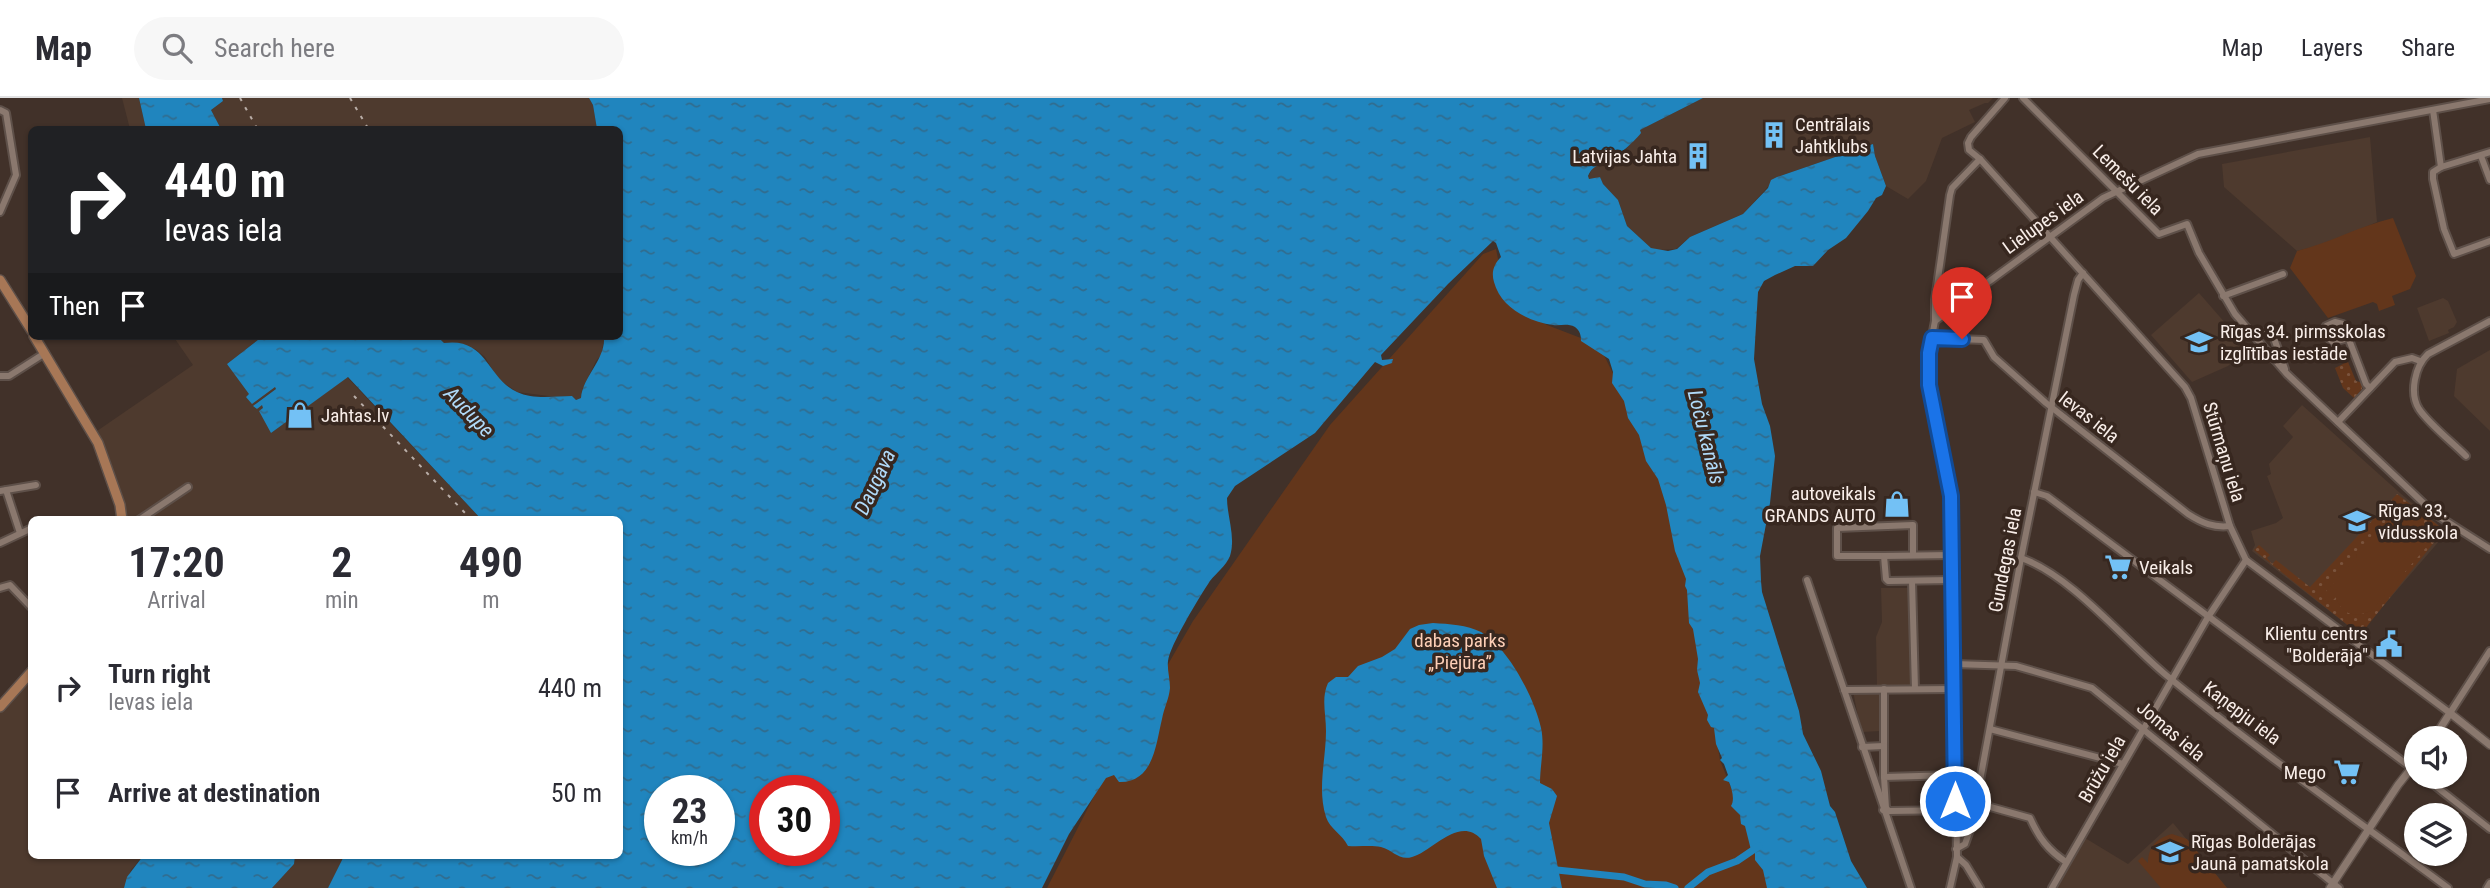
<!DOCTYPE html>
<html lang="en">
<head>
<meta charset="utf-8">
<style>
	body { margin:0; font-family:"Roboto Condensed",sans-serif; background:#f7f7f7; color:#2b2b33; height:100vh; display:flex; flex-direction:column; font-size:26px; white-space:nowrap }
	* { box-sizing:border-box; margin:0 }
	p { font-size:23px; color:#7c7c81 }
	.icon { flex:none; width:38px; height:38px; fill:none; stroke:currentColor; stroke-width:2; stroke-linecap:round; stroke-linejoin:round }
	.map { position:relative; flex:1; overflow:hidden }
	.panel { position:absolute; left:28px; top:418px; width:595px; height:343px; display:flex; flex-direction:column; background:#fff; border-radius:10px; box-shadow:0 2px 5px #0004 }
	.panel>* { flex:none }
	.banner { position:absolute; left:28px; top:28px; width:595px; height:214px; border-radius:10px; box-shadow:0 2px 5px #0004; background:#202124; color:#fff; overflow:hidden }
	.fabs { position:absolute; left:2404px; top:628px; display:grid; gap:14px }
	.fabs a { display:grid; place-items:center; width:63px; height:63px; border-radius:50%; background:#fff; box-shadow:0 2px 5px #0004; font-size:35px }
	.speed { position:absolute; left:644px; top:677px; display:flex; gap:14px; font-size:35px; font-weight:700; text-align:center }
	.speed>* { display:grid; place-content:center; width:91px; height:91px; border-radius:50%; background:#fff; box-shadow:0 2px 5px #0004; line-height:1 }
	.speed small { font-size:18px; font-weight:400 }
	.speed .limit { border:10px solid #d22; background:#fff; color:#111 }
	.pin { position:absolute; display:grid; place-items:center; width:60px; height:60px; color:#fff; margin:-72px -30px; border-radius:50% 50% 50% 0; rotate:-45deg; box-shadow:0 0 7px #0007 }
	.pin .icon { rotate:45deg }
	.me { position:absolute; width:77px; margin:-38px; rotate:0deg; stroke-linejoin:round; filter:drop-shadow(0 0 5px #0008) }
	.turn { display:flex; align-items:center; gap:24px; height:147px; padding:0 21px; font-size:32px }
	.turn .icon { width:91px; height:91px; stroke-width:2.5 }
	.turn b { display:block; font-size:49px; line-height:60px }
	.then { display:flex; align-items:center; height:66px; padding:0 21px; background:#0003; gap:14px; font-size:26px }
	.eta { display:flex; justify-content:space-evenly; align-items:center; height:119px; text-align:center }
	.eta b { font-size:42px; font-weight:700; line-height:49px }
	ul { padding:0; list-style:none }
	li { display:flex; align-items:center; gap:21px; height:105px; padding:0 21px }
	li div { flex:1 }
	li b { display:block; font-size:26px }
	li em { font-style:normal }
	header { display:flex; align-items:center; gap:42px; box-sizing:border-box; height:98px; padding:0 35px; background:#fff; border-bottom:2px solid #e1e1e2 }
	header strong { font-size:33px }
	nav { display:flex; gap:38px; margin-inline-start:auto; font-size:24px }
	.search { width:490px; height:63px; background:#f7f7f7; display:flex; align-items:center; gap:18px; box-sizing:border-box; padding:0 24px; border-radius:38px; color:#7c7c81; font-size:26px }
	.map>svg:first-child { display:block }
	.built { fill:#4e3a2e }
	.grass { fill:url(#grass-dots) }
	.green { fill:#63361b }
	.water { fill:url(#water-ripples); fill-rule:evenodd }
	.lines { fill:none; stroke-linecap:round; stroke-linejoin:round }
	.canal { stroke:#2085be; stroke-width:7 }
	.minor-casing { stroke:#5e5049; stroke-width:10 }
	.tertiary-casing { stroke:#5e5049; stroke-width:10 }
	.secondary-casing { stroke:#5e5049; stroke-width:12 }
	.minor { stroke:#8a786e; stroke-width:6 }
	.tertiary { stroke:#8a786e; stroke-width:7 }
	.secondary { stroke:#a77756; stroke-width:9 }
	.rail { stroke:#b9ada7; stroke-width:2; stroke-dasharray:3.5 7; stroke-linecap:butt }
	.route-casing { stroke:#114b97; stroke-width:18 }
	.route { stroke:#1a73e8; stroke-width:12 }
	.labels { text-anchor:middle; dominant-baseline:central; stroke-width:7; stroke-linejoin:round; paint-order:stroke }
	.poi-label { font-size:19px; fill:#f9eee9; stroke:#37271f; text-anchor:start }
	.street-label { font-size:19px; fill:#f9eee9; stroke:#37271f }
	.park-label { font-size:19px; fill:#fdcfb7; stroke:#37271f }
	.water-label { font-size:21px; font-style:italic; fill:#b0daf9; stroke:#37271f }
</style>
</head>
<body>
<header>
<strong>Map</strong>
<div class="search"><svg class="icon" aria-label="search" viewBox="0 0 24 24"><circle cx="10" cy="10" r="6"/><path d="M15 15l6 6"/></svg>Search here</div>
<nav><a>Map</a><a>Layers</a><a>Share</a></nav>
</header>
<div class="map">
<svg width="2490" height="790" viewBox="0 0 2490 790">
	<defs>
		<pattern id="grass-dots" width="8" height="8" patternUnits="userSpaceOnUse" patternTransform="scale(1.75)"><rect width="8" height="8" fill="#63361b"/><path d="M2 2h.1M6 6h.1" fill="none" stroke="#7a533c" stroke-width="1.8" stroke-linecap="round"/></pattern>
		<pattern id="water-ripples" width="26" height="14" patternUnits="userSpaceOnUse" patternTransform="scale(1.75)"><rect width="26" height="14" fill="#2085be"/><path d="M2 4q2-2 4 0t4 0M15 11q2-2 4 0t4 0" fill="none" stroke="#316c8e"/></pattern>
	</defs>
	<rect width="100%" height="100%" fill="#413129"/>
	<!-- built -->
	<g class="built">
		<polygon points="122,0 139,0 146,31 130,31"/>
		<polygon points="222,0 589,0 593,7 597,31 231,32 228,28 221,31 211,12 223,3"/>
		<polygon points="1703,0 1993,0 1988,5 1985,5 1969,12 1975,24 1942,40 1926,83 1908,101 1886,88 1875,58 1873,46 1777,79 1743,116 1690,139 1676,151 1658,152 1651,150 1627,128 1618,102 1603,86 1600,80 1589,81 1588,79 1592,71 1598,66 1606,64 1627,50 1640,32"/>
		<polygon points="2370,39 2377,124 2326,146 2297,153 2224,89 2222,66"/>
		<polygon points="2199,195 2247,250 2228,268 2192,284 2151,237"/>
		<polygon points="2443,200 2448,203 2457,224 2454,229 2448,232 2449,235 2429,243 2417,210"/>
		<polygon points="173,238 263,238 227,266 275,288 276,291 255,306 262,306 271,335 347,279 482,422 124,422 97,333 193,267"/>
		<polygon points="437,238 605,238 601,257 596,263 582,292 581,300 576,302 572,298 557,299 517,294 498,281 485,259 475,251 444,245"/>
		<polygon points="2490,252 2490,333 2454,298 2457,271"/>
		<polygon points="2302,307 2400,395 2447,434 2359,536 2252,453 2255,447 2251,433 2276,425 2283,420 2267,378 2271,376 2269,366 2293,339 2283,328"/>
		<polygon points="1881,490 1910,490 1913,589 1877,589 1876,539 1882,524"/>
		<polygon points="31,581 32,758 143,758 131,772 124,790 0,790 0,615"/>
		<polygon points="1853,593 1882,594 1881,633 1861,634"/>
		<polygon points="2173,725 2227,790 2057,790 2085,740 2128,766"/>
		<polygon points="295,758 344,758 328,790 272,790 294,766"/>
	</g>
	<!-- grass -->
	<g class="grass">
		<polygon points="2343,252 2356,283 2363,285 2362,291 2354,300 2343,290 2335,270 2343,266 2341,261 2337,262 2334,255"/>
		<polygon points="2397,396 2444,432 2360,537 2254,452 2259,447 2270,457 2267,460 2272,466 2276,462 2310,489"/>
	</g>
	<!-- green -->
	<g class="green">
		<path d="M2393,120L2416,178L2410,191L2392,198L2395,207L2379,213L2377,206L2373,204L2328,220L2290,170L2297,153C2330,145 2359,128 2393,120Z"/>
		<polygon points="1496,151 1507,205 1547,227 1599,247 1664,379 1684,448 1720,662 1771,790 1047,790 1111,665 1193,523 1330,327 1483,156"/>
		<path d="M2400,410L2436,438L2371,513C2355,520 2341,517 2336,499L2330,505L2321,499L2357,459L2356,457Z"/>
		<path d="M2172,736L2187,741L2227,790H2161L2138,763L2142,759L2148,765C2148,749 2157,740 2172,736Z"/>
	</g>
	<!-- water -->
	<g class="water">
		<polygon points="139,0 222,0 223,3 211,12 221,31 146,31"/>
		<path d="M589,0H1703L1640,32L1641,35C1633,45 1616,60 1605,64C1596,68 1592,69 1588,78L1589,81L1600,79L1603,86L1618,102L1627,128L1651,150L1668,153L1677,151L1690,139L1743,116L1768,90L1771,82L1777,79L1873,46L1875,58L1886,88L1882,97L1876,100L1868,113L1846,140L1828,152L1813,168H1795L1775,177L1764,183L1758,194L1754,261L1762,306L1770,328L1775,358L1770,405L1760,458L1761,483L1762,494L1799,613L1803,636L1821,673L1830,708L1835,714L1851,763L1867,790H1767L1763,772L1755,762V754L1751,752L1745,728L1741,726L1740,717L1731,708C1735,702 1732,691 1729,684L1723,682L1728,677L1724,666L1720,662L1722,660L1716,646L1714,630L1711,629L1707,622L1708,617L1698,594L1700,585L1697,572L1698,561L1693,531L1689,525L1687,492L1685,488L1686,481L1675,453L1666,407L1658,381L1646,363L1639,337L1628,320L1624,303L1612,285L1613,274L1609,261L1581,243C1581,237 1580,233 1575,229C1567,225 1561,228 1553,227C1528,223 1501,210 1494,184C1491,174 1494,166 1501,159L1496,145L1493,143L1448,186L1381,257L1382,262L1393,261L1392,265L1383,268L1375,264L1315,335L1235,388L1227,400C1227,419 1236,439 1230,458C1226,468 1216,475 1210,483C1200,498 1170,547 1168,563C1167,571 1170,581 1170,590C1169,601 1164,610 1162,621C1156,645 1154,685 1119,684L1114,677L1106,680L1069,736L1042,790H328L344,758H620V422H482L348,279L271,335L259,313L263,310L262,307L257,311L253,308L276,291L275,289L252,306L246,299L249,296L227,266L263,238H437L444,245C487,239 487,280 517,294C533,302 556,298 572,298L576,302L581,300C583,278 605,262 604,240L620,238V195L622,190L620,177V32L597,31L593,7ZM660,693H719V752H660ZM765,693H824V752H765Z"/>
		<path d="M1433,525C1449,526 1467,527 1481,534C1508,549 1535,601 1541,630C1545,648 1540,667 1540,685L1552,691L1557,698L1549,725L1562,790H1497L1484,758L1481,741C1459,717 1432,754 1412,759C1399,763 1393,752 1381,749C1371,747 1359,749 1348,748C1342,736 1330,731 1326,719C1317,691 1326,661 1326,633C1326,616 1321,600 1328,585L1336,579H1348L1358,568L1382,559L1395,551L1410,531L1419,527Z"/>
		<polygon points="143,758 295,758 294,766 272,790 124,790 127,779"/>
	</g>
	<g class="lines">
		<!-- canal -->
		<g class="canal">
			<polyline points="1557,772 1624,779 1645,786 1666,787 1675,790"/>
			<polyline points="1688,790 1708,774 1737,763 1759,748"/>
		</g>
		<defs>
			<g id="minor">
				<polyline points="2005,0 1971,39 1968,45 1969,52 1980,61 2185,289 2191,300 2230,428 2246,462 2450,615 2490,553"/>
				<polyline points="2023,0 2159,136 2187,126 2199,155 2235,216 2287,276 2435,416 2490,451"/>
				<polyline points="0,12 6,15 16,77 0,114"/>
				<polyline points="2433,12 2441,69 2490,54"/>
				<polyline points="2481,58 2490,82"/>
				<polyline points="2441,69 2433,74 2433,81 2444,131 2454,156 2490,143"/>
				<polyline points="2223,198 2283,176"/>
				<polyline points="1935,223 1935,202 1950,97 1952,90 1980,61"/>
				<polyline points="2254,238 2271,232 2285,271"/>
				<path d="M1932,240L1984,242L1994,259L2046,305L2188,416C2202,425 2214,430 2230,428"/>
				<polyline points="2348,240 2333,244 2327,239 2326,228 2335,224 2343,226 2366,286 2370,290"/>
				<polyline points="0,278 9,278 45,255"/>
				<polyline points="2338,324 2395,264 2412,260 2420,263"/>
				<path d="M2466,358C2453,345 2429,326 2419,311C2409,295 2415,268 2428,256L2490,223"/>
				<polyline points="6,392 20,435"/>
				<polyline points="0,393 36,387"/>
				<polyline points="2034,394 2047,398 2417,674"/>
				<polyline points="139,422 188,389"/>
				<polyline points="0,445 32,430"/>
				<polyline points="1913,457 1913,427 1837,430 1837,458 1884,458 1886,481 1888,483 1952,482"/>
				<polyline points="1884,458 1952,457"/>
				<path d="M2021,460C2071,477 2125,543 2166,577C2256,651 2354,720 2448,790"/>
				<polyline points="1807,482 1911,790"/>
				<polyline points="1912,483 1915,591"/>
				<polyline points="0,490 10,487 32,510"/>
				<polyline points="1954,566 2016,568 2092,590 2339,790"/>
				<polyline points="1884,591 1884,679"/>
				<polyline points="1844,592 1954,591"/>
				<polyline points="1990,631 2123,666"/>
				<polyline points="1862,649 1884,648"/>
				<polyline points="2424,679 2490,731"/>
				<path d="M1955,703L1976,705L2030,720C2039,740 2048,752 2066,764"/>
				<polyline points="1886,710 1889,713 1956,712"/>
				<polyline points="1883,712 1886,710 1884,679 1955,677"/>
				<polyline points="1956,751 1965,746 1972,726 2021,460 2074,197 2078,182 2083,175"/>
				<polyline points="1957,759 1966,767 1980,790"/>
				<path d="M1950,790L1957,759L1952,421C1950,373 1935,334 1929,288C1926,266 1931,244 1935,223L2103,100L2198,56L2490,1"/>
				<polyline points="2052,790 2208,519 2246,462"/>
				<polyline points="2487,790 2490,785"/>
			</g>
			<g id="tertiary">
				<polyline points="2434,640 2450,615 2490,647"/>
				<polyline points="2330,790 2398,687 2417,663"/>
			</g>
			<g id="secondary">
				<polyline points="0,182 32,233"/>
				<polyline points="34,238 98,345 120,407 122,422"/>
				<polyline points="0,609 32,573"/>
			</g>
		</defs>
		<!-- minor casing -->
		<use href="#minor" class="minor-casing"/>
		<!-- tertiary casing -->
		<use href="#tertiary" class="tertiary-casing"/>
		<!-- secondary casing -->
		<use href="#secondary" class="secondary-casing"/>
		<!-- minor -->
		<use href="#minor" class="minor"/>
		<!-- tertiary -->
		<use href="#tertiary" class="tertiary"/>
		<!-- secondary -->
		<use href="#secondary" class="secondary"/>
		<!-- rail -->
		<g class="rail">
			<polyline points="240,0 258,32"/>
			<polyline points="350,0 369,32"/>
			<polyline points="354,298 466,416"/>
		</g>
	</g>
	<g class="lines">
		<defs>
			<polyline id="route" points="1955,703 1951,398 1929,287 1929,255 1932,240 1962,241"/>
		</defs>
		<!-- route casing -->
		<use href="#route" class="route-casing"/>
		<!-- route -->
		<use href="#route" class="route"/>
	</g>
	<!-- icons -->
	<defs>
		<symbol id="building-bare" viewBox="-9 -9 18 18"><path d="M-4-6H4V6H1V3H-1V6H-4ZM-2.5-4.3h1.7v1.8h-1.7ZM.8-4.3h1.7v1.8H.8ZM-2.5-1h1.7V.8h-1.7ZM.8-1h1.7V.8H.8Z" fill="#73c1f5" stroke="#37271f" stroke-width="2.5" paint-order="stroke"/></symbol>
		<symbol id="school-bare" viewBox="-9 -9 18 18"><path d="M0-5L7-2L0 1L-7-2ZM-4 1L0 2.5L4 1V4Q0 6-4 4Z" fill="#73c1f5" stroke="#37271f" stroke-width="2.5" paint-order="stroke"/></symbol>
		<symbol id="shop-bare" viewBox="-9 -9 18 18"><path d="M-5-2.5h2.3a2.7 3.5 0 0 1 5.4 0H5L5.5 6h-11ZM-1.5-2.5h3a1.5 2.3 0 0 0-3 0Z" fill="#73c1f5" stroke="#37271f" stroke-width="2.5" paint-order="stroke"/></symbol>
		<symbol id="supermarket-bare" viewBox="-9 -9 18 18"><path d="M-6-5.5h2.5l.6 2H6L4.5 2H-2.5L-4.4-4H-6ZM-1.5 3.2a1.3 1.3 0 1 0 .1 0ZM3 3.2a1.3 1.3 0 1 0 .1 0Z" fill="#73c1f5" stroke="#37271f" stroke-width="2.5" paint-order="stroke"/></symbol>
		<symbol id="civic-bare" viewBox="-9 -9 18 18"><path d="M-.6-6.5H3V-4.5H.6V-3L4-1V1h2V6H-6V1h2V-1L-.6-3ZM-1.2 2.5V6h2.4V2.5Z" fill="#73c1f5" stroke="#37271f" stroke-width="2.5" paint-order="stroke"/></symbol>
	</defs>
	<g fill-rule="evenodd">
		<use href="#building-bare" x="1755" y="18" width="38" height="38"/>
		<use href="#building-bare" x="1679" y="39" width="38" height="38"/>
		<use href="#school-bare" x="2180" y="225" width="38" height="38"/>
		<use href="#shop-bare" x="281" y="298" width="38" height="38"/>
		<use href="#shop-bare" x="1878" y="387" width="38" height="38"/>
		<use href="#school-bare" x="2338" y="404" width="38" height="38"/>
		<use href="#supermarket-bare" x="2099" y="450" width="38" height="38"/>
		<use href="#civic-bare" x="2370" y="527" width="38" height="38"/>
		<use href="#supermarket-bare" x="2328" y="655" width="38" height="38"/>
		<use href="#school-bare" x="2151" y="735" width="38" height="38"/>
	</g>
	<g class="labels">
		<!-- poi labels -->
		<g class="poi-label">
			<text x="1795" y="26">Centrālais<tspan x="1795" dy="22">Jahtklubs</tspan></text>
			<text x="1677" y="58" text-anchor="end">Latvijas Jahta</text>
			<text x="2220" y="233">Rīgas 34. pirmsskolas<tspan x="2220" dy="22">izglītības iestāde</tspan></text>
			<text x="321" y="317">Jahtas.lv</text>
			<text x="1876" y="395" text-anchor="end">autoveikals<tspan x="1876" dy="22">GRANDS AUTO</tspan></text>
			<text x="2378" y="412">Rīgas 33.<tspan x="2378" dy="22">vidusskola</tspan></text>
			<text x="2139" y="469">Veikals</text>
			<text x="2368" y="535" text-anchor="end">Klientu centrs<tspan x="2368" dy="22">"Bolderāja"</tspan></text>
			<text x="2326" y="674" text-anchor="end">Mego</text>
			<text x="2191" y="743">Rīgas Bolderājas<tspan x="2191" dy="22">Jaunā pamatskola</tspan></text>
		</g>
		<!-- street labels -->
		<g class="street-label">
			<text transform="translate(2128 82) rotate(45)">Lemešu iela</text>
			<text transform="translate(2043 124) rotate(-36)">Lielupes iela</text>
			<text transform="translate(2089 319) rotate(38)">Ievas iela</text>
			<text transform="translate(2224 354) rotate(73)">Stūrmaņu iela</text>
			<text transform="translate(2005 462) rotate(-79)">Gundegas iela</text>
			<text transform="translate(2242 615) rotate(37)">Kaņepju iela</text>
			<text transform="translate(2171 633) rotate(40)">Jomas iela</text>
			<text transform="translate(2102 671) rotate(-60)">Brūžu iela</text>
		</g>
		<!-- park labels -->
		<g class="park-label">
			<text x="1460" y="542">dabas parks<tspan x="1460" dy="22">„Piejūra”</tspan></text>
		</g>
		<!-- water labels -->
		<g class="water-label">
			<text transform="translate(469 314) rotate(46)">Audupe</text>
			<text transform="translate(1706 339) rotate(76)">Loču kanāls</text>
			<text transform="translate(875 384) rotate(-65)">Daugava</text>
		</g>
	</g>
</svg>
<div class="fabs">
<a><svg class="icon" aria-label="sound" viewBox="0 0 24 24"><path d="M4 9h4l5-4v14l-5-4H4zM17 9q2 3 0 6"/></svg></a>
<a><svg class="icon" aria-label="layers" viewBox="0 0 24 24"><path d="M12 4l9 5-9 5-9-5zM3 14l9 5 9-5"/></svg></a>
</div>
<div class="speed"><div>23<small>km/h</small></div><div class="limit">30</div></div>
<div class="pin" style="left:1962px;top:241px;background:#d93025"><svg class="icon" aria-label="arrive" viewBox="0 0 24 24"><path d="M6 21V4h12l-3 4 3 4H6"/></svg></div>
<svg class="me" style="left:1955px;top:703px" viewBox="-20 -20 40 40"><circle r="17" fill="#1a73e8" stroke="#fff" stroke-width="3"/><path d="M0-11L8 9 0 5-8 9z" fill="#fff"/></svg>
<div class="banner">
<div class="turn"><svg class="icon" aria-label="right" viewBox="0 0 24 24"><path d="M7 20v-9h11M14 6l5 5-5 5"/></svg><div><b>440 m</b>Ievas iela</div></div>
<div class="then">Then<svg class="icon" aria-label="arrive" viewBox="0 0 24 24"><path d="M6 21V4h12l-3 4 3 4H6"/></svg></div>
</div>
<section class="panel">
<div class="eta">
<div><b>17:20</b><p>Arrival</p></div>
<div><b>2</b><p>min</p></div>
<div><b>490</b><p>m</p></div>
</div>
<ul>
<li><svg class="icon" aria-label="right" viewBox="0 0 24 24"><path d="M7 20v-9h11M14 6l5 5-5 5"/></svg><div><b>Turn right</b><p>Ievas iela</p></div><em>440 m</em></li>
<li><svg class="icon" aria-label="arrive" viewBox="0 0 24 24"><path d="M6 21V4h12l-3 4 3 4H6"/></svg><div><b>Arrive at destination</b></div><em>50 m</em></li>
</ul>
</section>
</div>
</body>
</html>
